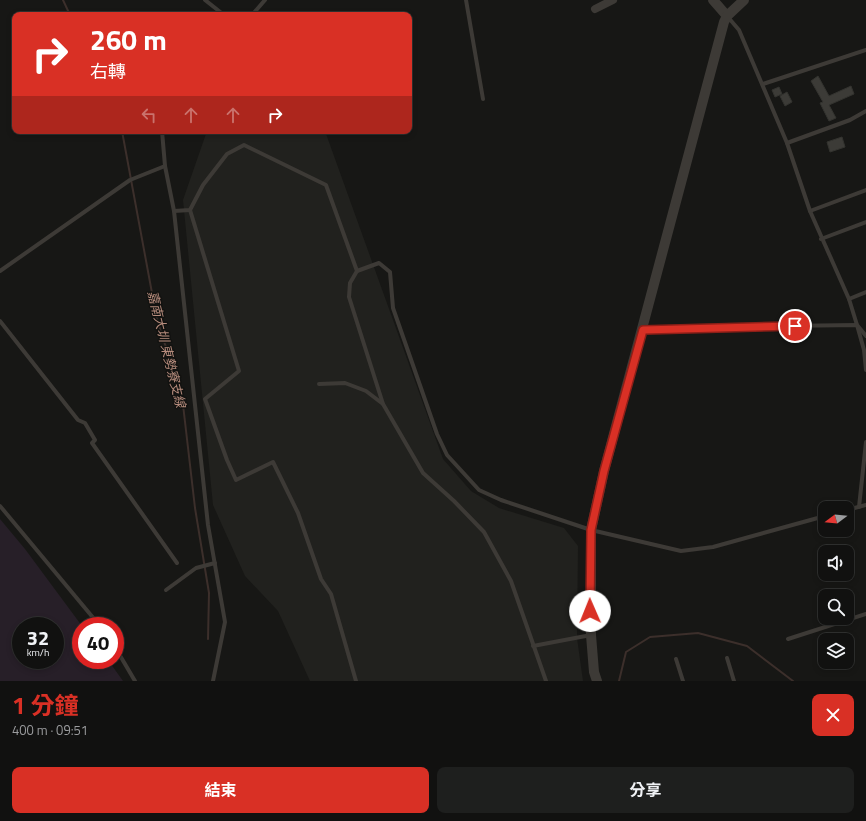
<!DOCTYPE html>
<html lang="zh-TW">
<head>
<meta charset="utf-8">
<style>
	body { margin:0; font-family:"Titillium Web","Noto Sans TC",sans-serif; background:#1e1f1e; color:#f1f3f6; height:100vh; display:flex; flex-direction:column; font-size:15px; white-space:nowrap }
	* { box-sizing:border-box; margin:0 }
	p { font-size:13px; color:#9c9d9f }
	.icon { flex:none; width:22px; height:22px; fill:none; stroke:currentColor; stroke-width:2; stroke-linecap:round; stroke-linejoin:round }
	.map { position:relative; height:681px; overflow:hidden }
	.details { display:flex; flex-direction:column; background:#111110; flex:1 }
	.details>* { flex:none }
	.guide { position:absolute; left:12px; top:12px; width:400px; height:122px; border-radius:8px; box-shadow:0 2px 6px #0003,0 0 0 1px #303130; background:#d93025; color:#fff; overflow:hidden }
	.needle { width:26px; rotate:254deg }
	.tools { position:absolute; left:818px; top:501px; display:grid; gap:8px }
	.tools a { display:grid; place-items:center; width:36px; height:36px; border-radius:8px; background:#111110; box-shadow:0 2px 6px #0003,0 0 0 1px #303130; font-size:20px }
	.speed { position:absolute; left:12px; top:617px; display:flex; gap:8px; font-size:20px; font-weight:700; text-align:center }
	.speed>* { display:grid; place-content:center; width:52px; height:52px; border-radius:50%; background:#111110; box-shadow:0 2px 6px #0003,0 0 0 1px #303130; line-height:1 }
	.speed small { font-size:10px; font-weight:400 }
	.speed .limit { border:6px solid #d22; background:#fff; color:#111 }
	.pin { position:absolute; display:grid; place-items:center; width:34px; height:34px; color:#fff; margin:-17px; border:2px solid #fff; border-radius:50%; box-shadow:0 1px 4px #0007 }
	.me { position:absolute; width:44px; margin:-22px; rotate:359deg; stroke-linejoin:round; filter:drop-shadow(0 0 3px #0008) }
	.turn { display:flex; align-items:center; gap:14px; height:84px; padding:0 12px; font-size:18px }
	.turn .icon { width:52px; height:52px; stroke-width:2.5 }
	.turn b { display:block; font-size:28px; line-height:34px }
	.lanes { display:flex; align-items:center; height:38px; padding:0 12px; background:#0003; justify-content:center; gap:20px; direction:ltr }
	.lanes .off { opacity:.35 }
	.round { display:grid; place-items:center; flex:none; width:42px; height:42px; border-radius:8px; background:#1e1f1e }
	.headline { display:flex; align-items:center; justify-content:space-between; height:68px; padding:0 12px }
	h1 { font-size:24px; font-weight:700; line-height:30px; color:#d93025 }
	.button { display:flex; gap:8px; margin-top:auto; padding:8px 12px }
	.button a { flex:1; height:46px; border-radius:8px; background:#d93025; color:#fff; font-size:16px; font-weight:700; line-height:46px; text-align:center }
	.button a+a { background:#1e1f1e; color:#f1f3f6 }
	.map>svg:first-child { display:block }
	.built { fill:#21211e }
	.green { fill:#271f28; fill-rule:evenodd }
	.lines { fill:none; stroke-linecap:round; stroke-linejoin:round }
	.stream { stroke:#3c2f2b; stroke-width:2 }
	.building { fill:#3c3b37; stroke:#33332f }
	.service { stroke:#3d3a36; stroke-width:4 }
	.minor { stroke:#3d3a36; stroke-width:8 }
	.tertiary { stroke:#3d3a36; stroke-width:10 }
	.route-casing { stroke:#8d1f18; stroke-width:10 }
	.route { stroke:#d93025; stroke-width:7 }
	.labels { text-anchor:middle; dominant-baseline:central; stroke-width:3; stroke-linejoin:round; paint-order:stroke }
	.water-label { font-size:13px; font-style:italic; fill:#b58b7c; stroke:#121210 }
</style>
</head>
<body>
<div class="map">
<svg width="866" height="681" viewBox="0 0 866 681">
	<rect width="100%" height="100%" fill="#171715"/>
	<!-- built -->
	<polygon class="built" points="207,131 325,131 443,459 471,491 499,508 564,528 578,546 577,638 583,681 310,681 278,611 245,576 213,505 183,200"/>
	<!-- green -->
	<path class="green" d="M0,519L25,549L82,626L81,660H108L123,681H0ZM21,626H55V660H21Z"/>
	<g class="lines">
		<!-- stream -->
		<g class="stream">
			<polyline points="63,0 70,15"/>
			<polyline points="122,131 157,320 182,396 195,508 209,593 208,639"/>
			<polyline points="619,681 626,652 650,637 698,633 747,646 793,681"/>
		</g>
	</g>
	<!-- building -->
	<g class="building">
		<polygon points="818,76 829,96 851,86 854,94 829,105 836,118 829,121 820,103 823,102 811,81"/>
		<polygon points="779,87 782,94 775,97 772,90"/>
		<polygon points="787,92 792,102 785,106 780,96"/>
		<polygon points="842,137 845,147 830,152 827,142"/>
	</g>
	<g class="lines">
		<!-- service -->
		<g class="service">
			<polyline points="205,0 224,15"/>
			<polyline points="466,0 483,99"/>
			<polyline points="252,15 265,0"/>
			<polyline points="727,16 739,30 787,143 810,211 849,299 857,325 866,336"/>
			<polyline points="763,84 866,50"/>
			<polyline points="787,143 850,120 866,111"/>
			<polyline points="165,166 174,211 208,525 225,622 213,681"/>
			<polyline points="190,210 239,371 205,399 227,460 236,480 273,462 298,513 321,579 331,594 356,681"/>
			<polyline points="174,211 190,210 203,185 227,154 244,145 326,185 357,271"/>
			<polyline points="810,211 866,190"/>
			<polyline points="821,239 866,222"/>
			<polyline points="0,271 130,180 165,166 162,131"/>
			<polyline points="849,299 866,292"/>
			<polyline points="0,321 78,420 85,423 95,440 92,443 177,563"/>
			<polyline points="643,330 702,327 857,325 864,350 866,370"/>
			<polyline points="319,384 345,383 366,391 383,404 423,473 454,501 484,532 511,581 546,681"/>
			<polyline points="383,404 349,297 350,283 357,271 379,263 390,272 393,308 437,434 447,455 479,490 501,500 591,530 681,551 713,547 825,516"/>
			<polyline points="0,506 100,626"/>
			<polyline points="859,507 866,442"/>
			<polyline points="847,510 866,505"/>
			<polyline points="166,590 196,568 215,563"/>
			<polyline points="788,639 866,614"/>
			<polyline points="533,646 591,635"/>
			<polyline points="115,647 135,681"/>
			<polyline points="727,658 734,681"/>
			<polyline points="676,659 683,681"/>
		</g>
		<!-- minor -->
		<polyline class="minor" points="595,9 613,0"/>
		<!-- tertiary -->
		<g class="tertiary">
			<polyline points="713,0 727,16"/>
			<polyline points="597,681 594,672 591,635 591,530 604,471 724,22 727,16 744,0"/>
		</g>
	</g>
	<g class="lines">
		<defs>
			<polyline id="route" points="590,611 591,530 604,471 643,330 795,326"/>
		</defs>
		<!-- route casing -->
		<use href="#route" class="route-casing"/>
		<!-- route -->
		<use href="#route" class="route"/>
	</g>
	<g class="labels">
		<!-- water labels -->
		<g class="water-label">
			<text transform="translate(167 349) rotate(76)">嘉南大圳 東勢寮支線</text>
		</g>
	</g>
</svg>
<div class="tools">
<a><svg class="needle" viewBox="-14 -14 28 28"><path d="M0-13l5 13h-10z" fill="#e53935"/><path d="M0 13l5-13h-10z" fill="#9c9d9f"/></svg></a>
<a><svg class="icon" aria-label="sound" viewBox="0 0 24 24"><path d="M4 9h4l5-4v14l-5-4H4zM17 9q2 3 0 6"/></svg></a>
<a><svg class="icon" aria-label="search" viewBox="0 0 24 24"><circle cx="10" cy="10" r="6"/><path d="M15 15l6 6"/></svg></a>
<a><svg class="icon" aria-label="layers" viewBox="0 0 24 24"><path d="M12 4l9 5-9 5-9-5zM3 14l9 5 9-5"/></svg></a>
</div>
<div class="speed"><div>32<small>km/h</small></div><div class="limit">40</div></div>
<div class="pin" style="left:795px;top:326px;background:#d93025"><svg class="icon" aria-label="arrive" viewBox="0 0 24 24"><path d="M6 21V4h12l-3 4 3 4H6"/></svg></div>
<svg class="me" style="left:590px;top:611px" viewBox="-20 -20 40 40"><circle r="19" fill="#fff"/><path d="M0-13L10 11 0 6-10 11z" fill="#d93025"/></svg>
<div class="guide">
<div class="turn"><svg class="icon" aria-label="right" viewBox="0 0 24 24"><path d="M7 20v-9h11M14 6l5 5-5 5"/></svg><div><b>260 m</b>右轉</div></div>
<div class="lanes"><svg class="icon off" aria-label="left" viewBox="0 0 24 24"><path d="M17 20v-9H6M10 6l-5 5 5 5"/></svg><svg class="icon off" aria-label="ahead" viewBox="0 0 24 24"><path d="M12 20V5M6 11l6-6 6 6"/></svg><svg class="icon off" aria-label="ahead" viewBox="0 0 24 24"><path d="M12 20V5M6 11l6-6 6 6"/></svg><svg class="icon" aria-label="right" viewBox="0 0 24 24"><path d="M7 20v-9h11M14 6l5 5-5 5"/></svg></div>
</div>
</div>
<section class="details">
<div class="headline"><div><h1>1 分鐘</h1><p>400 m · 09:51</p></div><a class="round" style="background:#d93025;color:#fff"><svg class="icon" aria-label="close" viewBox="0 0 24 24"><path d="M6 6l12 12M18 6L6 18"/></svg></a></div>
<div class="button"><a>結束</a><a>分享</a></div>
</section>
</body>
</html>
